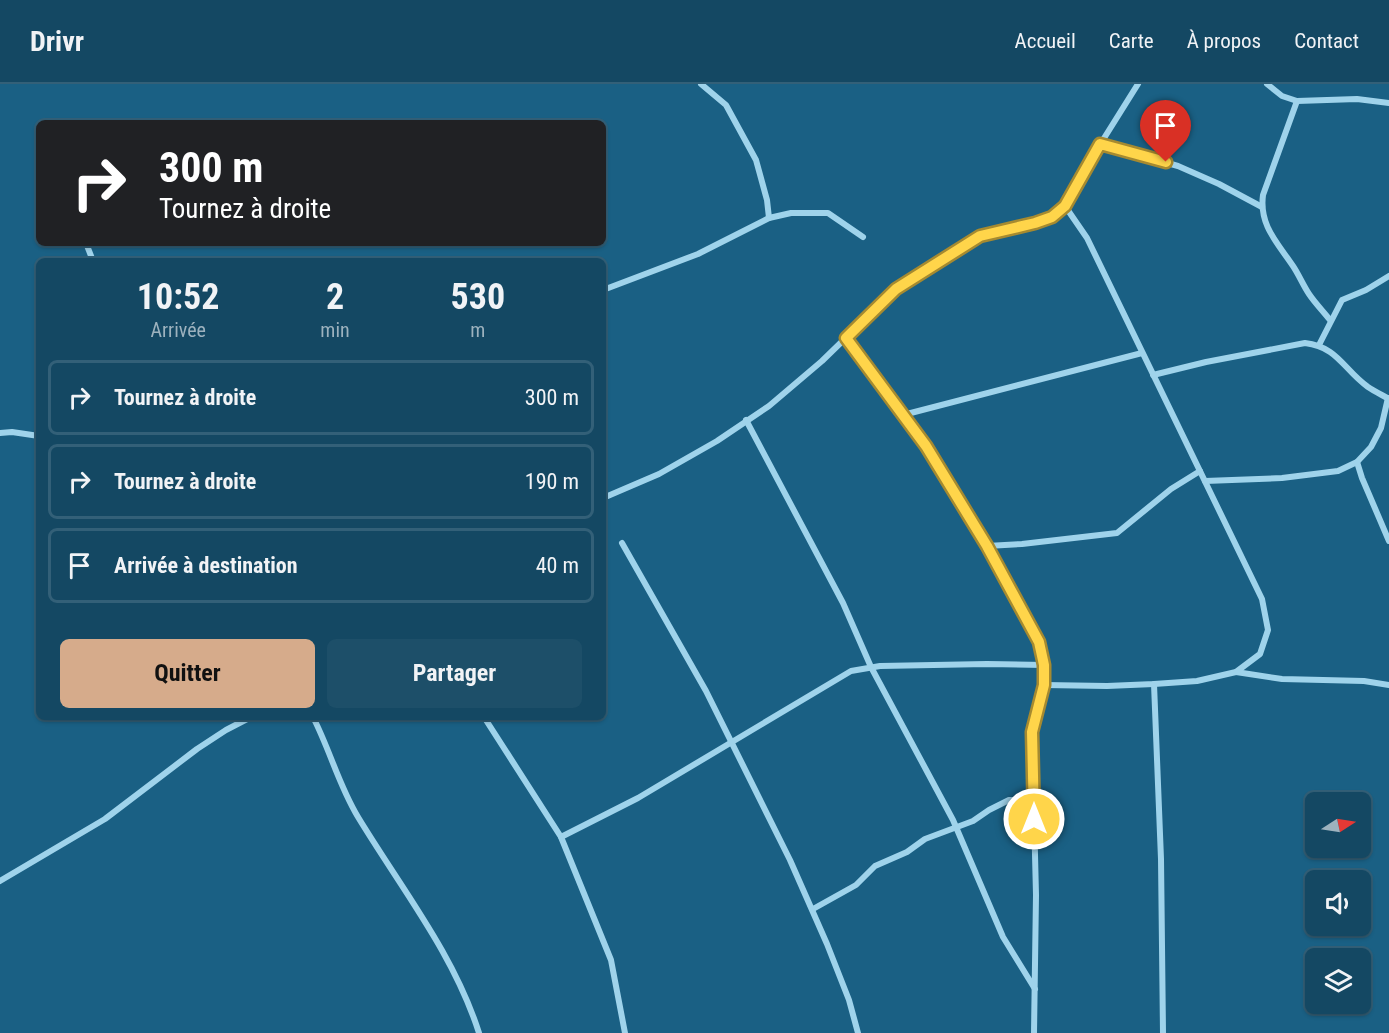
<!DOCTYPE html>
<html lang="fr">
<head>
<meta charset="utf-8">
<style>
	body { margin:0; font-family:"Roboto Condensed",sans-serif; background:#1d4f69; color:#f1f3f6; height:100vh; display:flex; flex-direction:column; font-size:22px; white-space:nowrap }
	* { box-sizing:border-box; margin:0 }
	p { font-size:20px; color:#9db2be }
	.icon { flex:none; width:33px; height:33px; fill:none; stroke:currentColor; stroke-width:2; stroke-linecap:round; stroke-linejoin:round }
	.map { position:relative; flex:1; overflow:hidden }
	.drawer { position:absolute; left:36px; top:174px; width:570px; height:462px; display:flex; flex-direction:column; background:#144863; border-radius:9px; box-shadow:0 2px 4px #0004,0 0 0 2px #336078 }
	.drawer>* { flex:none }
	.hud { position:absolute; left:36px; top:36px; width:570px; height:126px; border-radius:9px; box-shadow:0 2px 4px #0004,0 0 0 2px #336078; background:#202124; color:#fff; overflow:hidden }
	.needle { width:39px; rotate:78deg }
	.buttons { position:absolute; left:1305px; top:708px; display:grid; gap:12px }
	.buttons a { display:grid; place-items:center; width:66px; height:66px; border-radius:9px; background:#144863; box-shadow:0 2px 4px #0004,0 0 0 2px #336078; font-size:30px }
	.pin { position:absolute; display:grid; place-items:center; width:51px; height:51px; color:#fff; margin:-62px -26px; border-radius:50% 50% 50% 0; rotate:-45deg; box-shadow:0 0 6px #0007 }
	.pin .icon { rotate:45deg }
	.me { position:absolute; width:66px; margin:-33px; rotate:0deg; stroke-linejoin:round; filter:drop-shadow(0 0 4px #0008) }
	.turn { display:flex; align-items:center; gap:21px; height:126px; padding:0 24px; font-size:27px }
	.turn .icon { width:78px; height:78px; stroke-width:2.5 }
	.turn b { display:block; font-size:42px; line-height:51px }
	.eta { display:flex; justify-content:space-evenly; align-items:center; height:102px; text-align:center }
	.eta b { font-size:36px; font-weight:700; line-height:42px }
	.cta { display:flex; gap:12px; margin-top:auto; padding:12px 24px }
	.cta a { flex:1; height:69px; border-radius:9px; background:#d6ab8b; color:#111; font-size:24px; font-weight:700; line-height:69px; text-align:center }
	.cta a+a { background:#1d4f69; color:#f1f3f6 }
	ul { padding:0; list-style:none }
	li { display:flex; align-items:center; gap:18px; height:75px; margin:0 12px 9px; padding:0 12px; border:3px solid #336078; border-radius:9px }
	li div { flex:1 }
	li b { display:block; font-size:22px }
	li em { font-style:normal }
	header { display:flex; align-items:center; gap:36px; box-sizing:border-box; height:84px; padding:0 30px; background:#144863; border-bottom:2px solid #336078 }
	header strong { font-size:28px }
	nav { display:flex; gap:33px; margin-inline-start:auto; font-size:21px }
	.map>svg:first-child { display:block }
	.lines { fill:none; stroke-linecap:round; stroke-linejoin:round }
	.minor { stroke:#9fd3eb; stroke-width:6 }
	.route-casing { stroke:#a68a30; stroke-width:15 }
	.route { stroke:#ffd54a; stroke-width:10 }
</style>
</head>
<body>
<header>
<strong>Drivr</strong>
<nav><a>Accueil</a><a>Carte</a><a>À propos</a><a>Contact</a></nav>
</header>
<div class="map">
<svg width="1389" height="949" viewBox="0 0 1389 949">
	<rect width="100%" height="100%" fill="#1a6084"/>
	<g class="lines">
		<!-- minor -->
		<g class="minor">
			<polyline points="701,0 726,21 756,76 767,116 769,134"/>
			<polyline points="1267,0 1282,12 1297,17 1357,15 1389,19"/>
			<path d="M1297,17L1263,111C1259,141 1277,158 1293,182C1299,191 1303,201 1309,210C1315,219 1323,227 1330,236"/>
			<polyline points="1100,60 1178,82 1219,100 1262,123"/>
			<polyline points="86,159 93,177"/>
			<polyline points="603,206 698,170 769,134 791,129 828,129 863,153"/>
			<polyline points="845,254 926,362 974,438 1039,558 1044,581 1044,601 1032,648 1036,811 1034,949"/>
			<polyline points="1319,261 1342,216 1366,206 1389,192"/>
			<path d="M1153,291L1206,278L1305,259C1338,263 1343,285 1368,303C1374,307 1382,311 1389,315"/>
			<polyline points="903,331 1142,269"/>
			<polyline points="746,336 843,519 871,583 953,736 1003,853 1035,905"/>
			<polyline points="0,349 12,348 39,352"/>
			<polyline points="1357,378 1362,394 1389,457"/>
			<polyline points="1205,397 1282,394 1338,387 1357,378 1371,363 1381,344 1388,314"/>
			<polyline points="603,414 659,390 717,357 769,322 822,277 896,205 960,164 980,152 1035,139 1052,133 1065,122 1091,75 1138,0"/>
			<polyline points="622,459 706,607 790,776 827,860 849,916 858,949"/>
			<polyline points="987,462 1022,460 1117,449 1171,405 1200,387"/>
			<polyline points="1236,588 1282,595 1364,597 1389,601"/>
			<polyline points="1154,600 1161,775 1163,949"/>
			<polyline points="1044,601 1107,602 1154,600 1197,597 1236,588 1260,570 1268,546 1262,515 1087,154 1065,122"/>
			<path d="M313,633C330,666 339,702 358,733C401,804 454,870 479,949"/>
			<polyline points="484,633 561,753 611,876 625,949"/>
			<polyline points="561,753 638,714 851,587 880,582 987,580 1044,581"/>
			<polyline points="0,797 105,735 197,665 226,646 251,633"/>
			<polyline points="813,825 856,801 875,782 907,768 925,755 973,737 989,726 1009,716 1034,717"/>
		</g>
	</g>
	<g class="lines">
		<defs>
			<polyline id="route" points="1034,735 1032,648 1044,601 1044,581 1039,558 987,462 926,362 846,254 896,205 980,152 1035,139 1052,133 1065,122 1100,60 1166,78"/>
		</defs>
		<!-- route casing -->
		<use href="#route" class="route-casing"/>
		<!-- route -->
		<use href="#route" class="route"/>
	</g>
</svg>
<div class="buttons">
<a><svg class="needle" viewBox="-14 -14 28 28"><path d="M0-13l5 13h-10z" fill="#e53935"/><path d="M0 13l5-13h-10z" fill="#9db2be"/></svg></a>
<a><svg class="icon" aria-label="sound" viewBox="0 0 24 24"><path d="M4 9h4l5-4v14l-5-4H4zM17 9q2 3 0 6"/></svg></a>
<a><svg class="icon" aria-label="layers" viewBox="0 0 24 24"><path d="M12 4l9 5-9 5-9-5zM3 14l9 5 9-5"/></svg></a>
</div>
<div class="pin" style="left:1166px;top:78px;background:#d93025"><svg class="icon" aria-label="arrive" viewBox="0 0 24 24"><path d="M6 21V4h12l-3 4 3 4H6"/></svg></div>
<svg class="me" style="left:1034px;top:735px" viewBox="-20 -20 40 40"><circle r="17" fill="#ffd54a" stroke="#fff" stroke-width="3"/><path d="M0-11L8 9 0 5-8 9z" fill="#fff"/></svg>
<div class="hud">
<div class="turn"><svg class="icon" aria-label="right" viewBox="0 0 24 24"><path d="M7 20v-9h11M14 6l5 5-5 5"/></svg><div><b>300 m</b>Tournez à droite</div></div>
</div>
<section class="drawer">
<div class="eta">
<div><b>10:52</b><p>Arrivée</p></div>
<div><b>2</b><p>min</p></div>
<div><b>530</b><p>m</p></div>
</div>
<ul>
<li><svg class="icon" aria-label="right" viewBox="0 0 24 24"><path d="M7 20v-9h11M14 6l5 5-5 5"/></svg><div><b>Tournez à droite</b></div><em>300 m</em></li>
<li><svg class="icon" aria-label="right" viewBox="0 0 24 24"><path d="M7 20v-9h11M14 6l5 5-5 5"/></svg><div><b>Tournez à droite</b></div><em>190 m</em></li>
<li><svg class="icon" aria-label="arrive" viewBox="0 0 24 24"><path d="M6 21V4h12l-3 4 3 4H6"/></svg><div><b>Arrivée à destination</b></div><em>40 m</em></li>
</ul>
<div class="cta"><a>Quitter</a><a>Partager</a></div>
</section>
</div>
</body>
</html>
